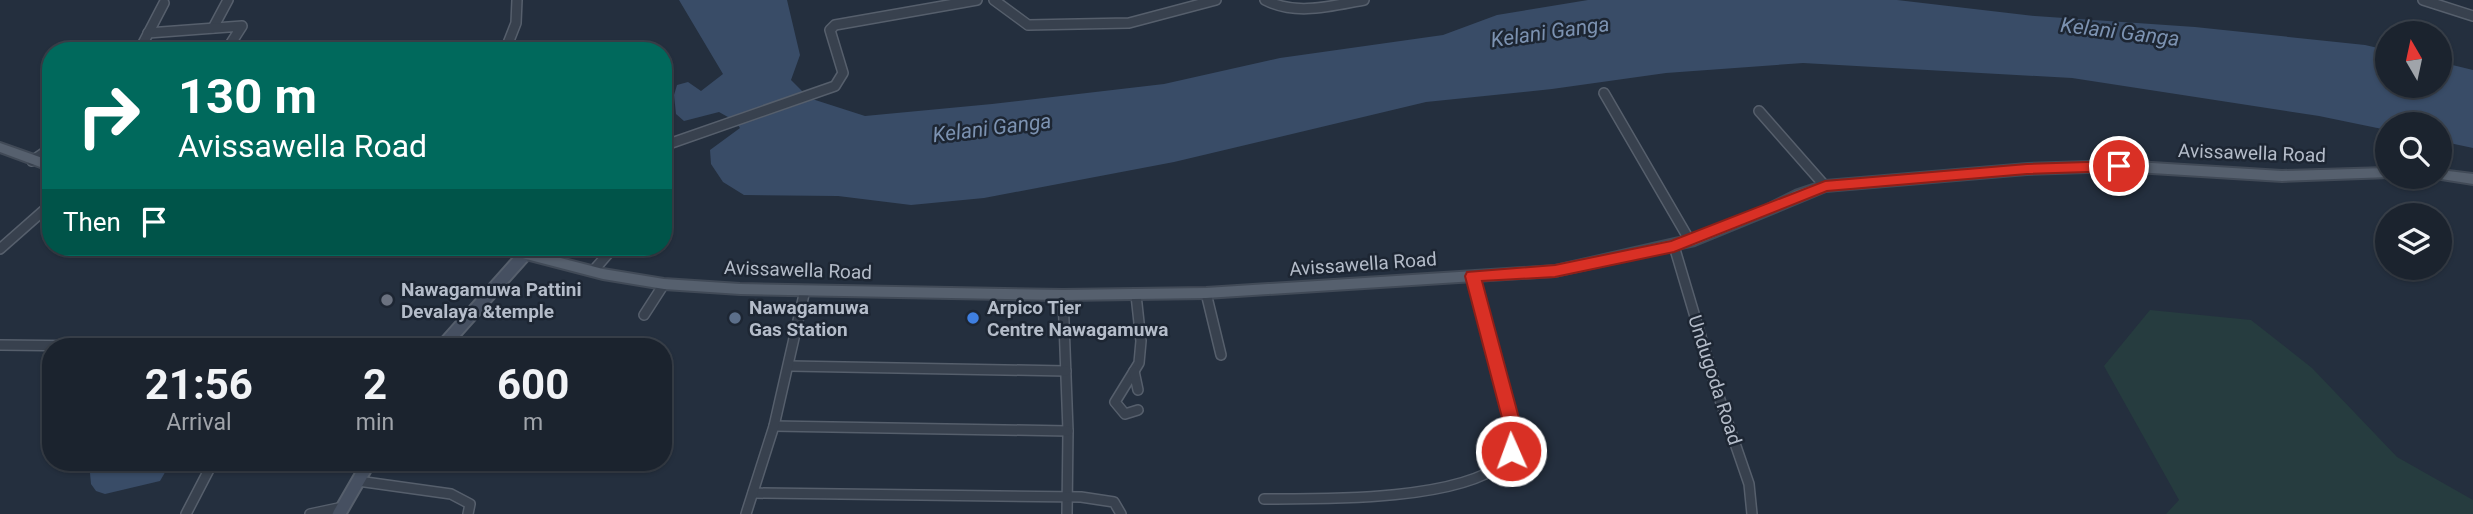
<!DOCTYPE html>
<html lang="en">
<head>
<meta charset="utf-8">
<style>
	body { margin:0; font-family:Roboto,sans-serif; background:#242b36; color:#f1f3f6; height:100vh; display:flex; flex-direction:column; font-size:26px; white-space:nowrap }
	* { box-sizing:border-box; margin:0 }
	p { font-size:23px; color:#a0a4aa }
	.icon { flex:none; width:38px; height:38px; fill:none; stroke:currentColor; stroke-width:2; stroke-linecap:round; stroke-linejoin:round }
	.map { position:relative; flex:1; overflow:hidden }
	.panel { position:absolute; left:42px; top:338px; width:630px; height:133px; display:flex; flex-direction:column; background:#1b232e; border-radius:28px; box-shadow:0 2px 5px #0004,0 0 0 2px #39404a }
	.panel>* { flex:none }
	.hud { position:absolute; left:42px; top:42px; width:630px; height:214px; border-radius:28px; box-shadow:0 2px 5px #0004,0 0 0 2px #39404a; background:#00695c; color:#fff; overflow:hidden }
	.needle { width:46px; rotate:351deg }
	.tools { position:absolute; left:2375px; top:21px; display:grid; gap:14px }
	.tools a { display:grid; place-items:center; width:77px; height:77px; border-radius:50%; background:#1b232e; box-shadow:0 2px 5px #0004,0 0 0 2px #39404a; font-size:35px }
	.pin { position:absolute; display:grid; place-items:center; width:60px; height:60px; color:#fff; margin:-30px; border:4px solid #fff; border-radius:50%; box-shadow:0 2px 7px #0007 }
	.me { position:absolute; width:77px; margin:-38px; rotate:358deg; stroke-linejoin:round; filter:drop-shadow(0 0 5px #0008) }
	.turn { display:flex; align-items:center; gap:24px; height:147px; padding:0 21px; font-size:32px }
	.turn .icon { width:91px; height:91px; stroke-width:2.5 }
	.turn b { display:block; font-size:49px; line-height:60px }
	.then { display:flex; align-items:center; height:66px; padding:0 21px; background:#0003; gap:14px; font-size:26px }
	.eta { display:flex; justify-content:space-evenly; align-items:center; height:119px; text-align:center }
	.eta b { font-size:42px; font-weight:700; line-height:49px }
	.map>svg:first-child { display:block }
	.green { fill:#263c3f }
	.water { fill:#394c67 }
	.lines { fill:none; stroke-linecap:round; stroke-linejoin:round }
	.street-casing { stroke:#565f6c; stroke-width:12 }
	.secondary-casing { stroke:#565f6c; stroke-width:16 }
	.primary-casing { stroke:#414a57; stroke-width:4 }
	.street { stroke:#38414e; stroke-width:9 }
	.secondary { stroke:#465061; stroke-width:12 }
	.primary { fill:#56606e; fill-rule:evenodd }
	.route { fill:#d93025; stroke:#8d1f18; stroke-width:2 }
	.worship-dot { fill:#6b7280; stroke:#1d2633; stroke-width:2.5 }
	.service-dot { fill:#5c6f8a; stroke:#1d2633; stroke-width:2.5 }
	.shop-dot { fill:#3f7fe0; stroke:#1d2633; stroke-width:2.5 }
	.labels { text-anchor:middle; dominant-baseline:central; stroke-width:5; stroke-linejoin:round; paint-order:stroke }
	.street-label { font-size:19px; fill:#b4bcc9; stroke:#1d2633 }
	.poi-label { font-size:19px; font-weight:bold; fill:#b4bcc9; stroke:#1d2633; text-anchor:start }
	.water-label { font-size:21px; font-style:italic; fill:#7c92b1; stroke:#1d2633 }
</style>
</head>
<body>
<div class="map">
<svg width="2473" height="514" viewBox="0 0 2473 514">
	<rect width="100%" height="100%" fill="#242f3e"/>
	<!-- green -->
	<polygon class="green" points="2150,310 2251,320 2312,368 2397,457 2473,500 2473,514 2166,514 2179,500 2104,366"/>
	<!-- water -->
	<g class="water">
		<polygon points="679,0 787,0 800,55 791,80 809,98 865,116 992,104 1164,84 1280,58 1443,35 1497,15 1588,0 1897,0 2035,16 2195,27 2365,45 2387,50 2387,86 2440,86 2440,62 2473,70 2473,148 2440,141 2440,124 2387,124 2387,130 2319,116 2072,78 1803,63 1666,73 1552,89 1426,102 1174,162 984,198 911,205 838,196 744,195 723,182 711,164 710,150 740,128 735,121 719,112 684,121 676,114 674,95 677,85 688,82 701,91 723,74"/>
		<polygon points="89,462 171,462 160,481 105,494 96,491 91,484"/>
	</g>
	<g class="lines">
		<defs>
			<g id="street">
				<polyline points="994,0 1028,25 1129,23 1216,0"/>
				<path d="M1265,0C1296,16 1331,6 1364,0"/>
				<polyline points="2423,0 2473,16"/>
				<polyline points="213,28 228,0"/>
				<polyline points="148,33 242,26 226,51"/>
				<polyline points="139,51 164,3"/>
				<polyline points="505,51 516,23 517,0"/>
				<polyline points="1604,93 1690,241"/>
				<polyline points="1759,111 1825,186"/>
				<polyline points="663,146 835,86 843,73 830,30 835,25 977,0"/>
				<polyline points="32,161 51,148"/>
				<polyline points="1674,246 1718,394 1749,484 1752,514"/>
				<polyline points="0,249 51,204"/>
				<polyline points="593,271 614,247"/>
				<polyline points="1206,293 1221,355"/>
				<polyline points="1063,295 1068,431 1067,514"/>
				<polyline points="1136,295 1141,341 1139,363 1115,402 1125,414 1138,410"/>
				<polyline points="644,315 664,284"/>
				<polyline points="0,345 92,346"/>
				<polyline points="790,366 1066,371"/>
				<polyline points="1134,371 1138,390"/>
				<polyline points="774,426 1068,431"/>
				<polyline points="358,481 451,494 470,504 468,514"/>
				<polyline points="753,493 1081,497 1114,502 1121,514"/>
				<path d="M1264,499C1323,499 1458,501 1503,463C1512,455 1513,444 1514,433L1473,276"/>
				<polyline points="186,514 213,462"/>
				<polyline points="310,514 343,507"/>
				<polyline points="746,514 774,426 805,290"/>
			</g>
			<g id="secondary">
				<polyline points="443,346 525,254"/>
				<polyline points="339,514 369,462"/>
			</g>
			<g id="primary">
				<polygon points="0,143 51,161 51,171 0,152"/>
				<polygon points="2119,161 2282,171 2387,168 2387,177 2390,177 2282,181 2119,171 2027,174 1826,191 1695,245 1555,276 1206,298 1063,300 740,294 664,289 603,279 499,252 492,247 518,247 603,269 664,279 740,284 1063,290 1206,288 1555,266 1688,236 1755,211 1795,191 1825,181 2027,164"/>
				<polygon points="2440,170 2473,174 2473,184 2435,178 2434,177 2440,177"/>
			</g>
		</defs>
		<!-- street casing -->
		<use href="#street" class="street-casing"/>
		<!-- secondary casing -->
		<use href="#secondary" class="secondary-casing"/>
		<!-- primary casing -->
		<use href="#primary" class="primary-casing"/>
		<!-- street -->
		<use href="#street" class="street"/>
		<!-- secondary -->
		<use href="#secondary" class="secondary"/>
		<!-- primary -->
		<use href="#primary" class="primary"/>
	</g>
	<!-- route -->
	<polygon class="route" points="2119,161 2127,166 2119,171 2027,174 1827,191 1674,252 1555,277 1482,281 1523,433 1518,456 1505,456 1502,451 1506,433 1465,276 1467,272 1555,265 1671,241 1825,181 2027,164"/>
	<!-- markers -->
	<circle class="worship-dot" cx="387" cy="300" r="7"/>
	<circle class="service-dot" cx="735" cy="318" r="7"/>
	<circle class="shop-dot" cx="973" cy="318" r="7"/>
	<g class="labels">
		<!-- street labels -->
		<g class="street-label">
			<text transform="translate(2252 153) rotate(2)">Avissawella Road</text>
			<text transform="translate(1363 264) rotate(-4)">Avissawella Road</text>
			<text transform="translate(798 270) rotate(2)">Avissawella Road</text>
			<text transform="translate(1715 380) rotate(72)">Undugoda Road</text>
		</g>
		<!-- poi labels -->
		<g class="poi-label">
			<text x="401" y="289">Nawagamuwa Pattini<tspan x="401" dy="22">Devalaya &amp;temple</tspan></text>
			<text x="749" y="307">Nawagamuwa<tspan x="749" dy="22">Gas Station</tspan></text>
			<text x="987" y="307">Arpico Tier<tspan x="987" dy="22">Centre Nawagamuwa</tspan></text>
		</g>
		<!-- water labels -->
		<g class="water-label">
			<text transform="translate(1550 32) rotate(-8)">Kelani Ganga</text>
			<text transform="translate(2120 32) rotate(7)">Kelani Ganga</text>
			<text transform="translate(992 128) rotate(-7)">Kelani Ganga</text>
		</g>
	</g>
</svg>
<div class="tools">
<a><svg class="needle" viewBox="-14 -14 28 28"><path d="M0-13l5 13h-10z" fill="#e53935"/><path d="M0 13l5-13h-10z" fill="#a0a4aa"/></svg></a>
<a><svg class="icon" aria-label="search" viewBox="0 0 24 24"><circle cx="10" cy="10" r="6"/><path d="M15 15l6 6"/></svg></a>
<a><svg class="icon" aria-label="layers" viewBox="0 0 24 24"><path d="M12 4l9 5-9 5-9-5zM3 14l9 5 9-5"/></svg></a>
</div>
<div class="pin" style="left:2119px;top:166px;background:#d93025"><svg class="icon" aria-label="arrive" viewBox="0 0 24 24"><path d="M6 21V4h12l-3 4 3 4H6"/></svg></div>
<svg class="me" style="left:1511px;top:451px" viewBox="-20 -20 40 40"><circle r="17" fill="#d93025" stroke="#fff" stroke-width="3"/><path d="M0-11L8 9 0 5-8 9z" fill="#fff"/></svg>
<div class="hud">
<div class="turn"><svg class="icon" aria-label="right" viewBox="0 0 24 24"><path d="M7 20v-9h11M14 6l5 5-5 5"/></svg><div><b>130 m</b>Avissawella Road</div></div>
<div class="then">Then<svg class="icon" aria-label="arrive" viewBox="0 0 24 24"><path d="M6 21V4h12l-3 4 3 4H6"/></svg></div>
</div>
<section class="panel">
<div class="eta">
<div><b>21:56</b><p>Arrival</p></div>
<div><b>2</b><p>min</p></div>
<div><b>600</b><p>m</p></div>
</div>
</section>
</div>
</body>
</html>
